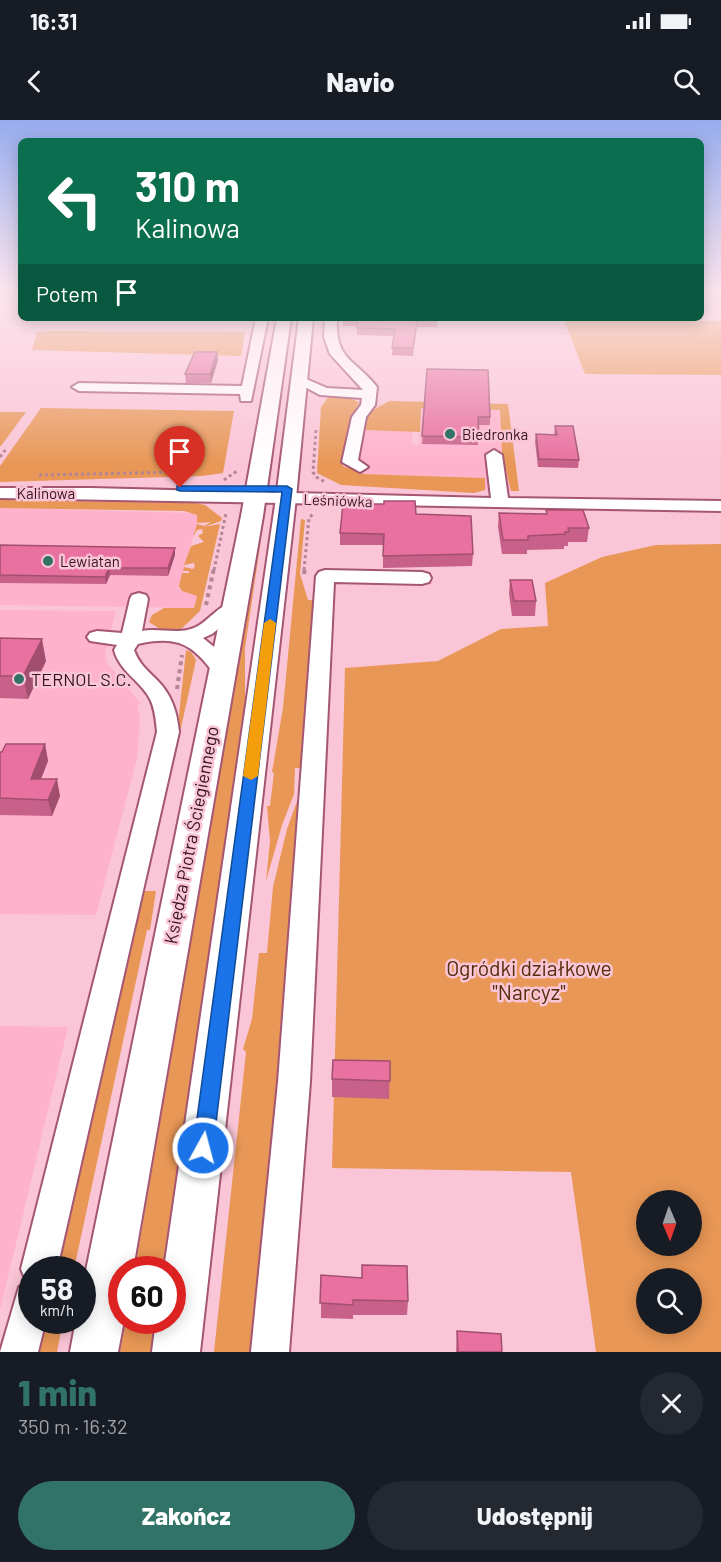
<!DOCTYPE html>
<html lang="pl">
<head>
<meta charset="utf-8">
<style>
	body { margin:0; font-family:Barlow,sans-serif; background:#242831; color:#f1f3f6; height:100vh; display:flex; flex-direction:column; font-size:22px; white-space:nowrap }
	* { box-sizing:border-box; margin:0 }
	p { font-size:20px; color:#9ea1a6 }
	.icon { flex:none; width:33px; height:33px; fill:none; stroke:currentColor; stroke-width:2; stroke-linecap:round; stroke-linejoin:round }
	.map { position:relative; height:1232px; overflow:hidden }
	.panel { display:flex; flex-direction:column; background:#171b24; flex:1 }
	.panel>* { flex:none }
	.banner { position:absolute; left:18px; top:18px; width:686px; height:183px; border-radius:9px; box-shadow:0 3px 15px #0003; background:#0b6e4f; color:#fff; overflow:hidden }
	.needle { width:39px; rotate:178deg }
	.controls { position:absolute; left:636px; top:1070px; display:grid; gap:12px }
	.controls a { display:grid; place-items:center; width:66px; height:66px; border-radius:50%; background:#171b24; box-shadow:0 3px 15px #0003; font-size:30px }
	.speed { position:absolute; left:18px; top:1136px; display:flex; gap:12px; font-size:30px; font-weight:700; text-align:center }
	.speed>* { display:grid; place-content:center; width:78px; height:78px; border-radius:50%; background:#171b24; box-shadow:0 3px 15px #0003; line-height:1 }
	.speed small { font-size:15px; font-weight:400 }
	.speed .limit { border:9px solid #d22; background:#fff; color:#111 }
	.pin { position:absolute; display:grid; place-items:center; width:51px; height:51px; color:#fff; margin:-62px -26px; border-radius:50% 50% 50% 0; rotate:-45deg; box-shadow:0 0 6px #0007 }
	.pin .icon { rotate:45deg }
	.me { position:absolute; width:66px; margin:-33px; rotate:7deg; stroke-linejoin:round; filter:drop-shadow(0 0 4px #0008) }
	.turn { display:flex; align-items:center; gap:21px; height:126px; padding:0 18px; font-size:27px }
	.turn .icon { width:78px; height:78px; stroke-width:2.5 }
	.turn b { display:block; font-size:42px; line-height:51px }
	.then { display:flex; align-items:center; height:57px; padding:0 18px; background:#0003; gap:12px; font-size:22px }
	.round { display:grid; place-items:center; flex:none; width:63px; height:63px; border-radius:32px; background:#242831 }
	.headline { display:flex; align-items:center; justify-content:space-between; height:102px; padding:0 18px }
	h1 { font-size:36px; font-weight:800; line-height:45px; color:#317467 }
	.button { display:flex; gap:12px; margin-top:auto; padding:12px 18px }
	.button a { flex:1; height:69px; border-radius:36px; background:#317467; color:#fff; font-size:24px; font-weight:800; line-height:69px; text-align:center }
	.button a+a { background:#242831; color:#f1f3f6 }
	.status { display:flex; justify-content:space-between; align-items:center; height:42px; padding:0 30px; background:#171b24; direction:ltr }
	.status svg { height:16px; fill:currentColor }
	header { display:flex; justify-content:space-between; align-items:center; height:78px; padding:0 18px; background:#171b24; font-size:27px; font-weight:800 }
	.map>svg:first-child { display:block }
	.built { fill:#feb2cb }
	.green { fill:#e89756; fill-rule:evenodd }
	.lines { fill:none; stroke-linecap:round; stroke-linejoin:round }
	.minor-casing { stroke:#a45673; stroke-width:4 }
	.major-casing { stroke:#a45673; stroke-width:4 }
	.path-far1 { stroke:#b38595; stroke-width:3; stroke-dasharray:3 3; stroke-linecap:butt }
	.path { stroke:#b38595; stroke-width:4; stroke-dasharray:4 4; stroke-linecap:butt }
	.minor { fill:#fff; fill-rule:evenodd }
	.major { fill:#fff; fill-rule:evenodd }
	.wall { fill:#c86189 }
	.shaded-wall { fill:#a24f6f }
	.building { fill:#e8719f; stroke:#a24f6f; stroke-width:1.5 }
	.route { fill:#1a73e8; stroke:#114b97; stroke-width:1.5 }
	.slow { fill:#f59e0b }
	.poi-dot { fill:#317467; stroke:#fac5d6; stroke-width:2 }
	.labels { text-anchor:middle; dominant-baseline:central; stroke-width:5; stroke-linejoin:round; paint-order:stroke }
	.far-poi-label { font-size:15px; fill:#341420; stroke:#fac5d6; text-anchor:start }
	.far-street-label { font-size:15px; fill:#341420; stroke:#fac5d6 }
	.poi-label { font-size:18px; fill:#341420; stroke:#fac5d6; text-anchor:start }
	.street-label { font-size:18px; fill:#341420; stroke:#fac5d6 }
	.near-park-label { font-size:21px; fill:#532c09; stroke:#fac5d6 }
</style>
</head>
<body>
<div class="status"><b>16:31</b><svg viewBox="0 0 49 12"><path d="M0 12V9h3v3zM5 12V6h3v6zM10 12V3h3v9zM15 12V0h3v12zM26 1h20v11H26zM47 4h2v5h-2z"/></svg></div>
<header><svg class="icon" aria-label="back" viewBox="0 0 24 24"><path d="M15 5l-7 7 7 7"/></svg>Navio<svg class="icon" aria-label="search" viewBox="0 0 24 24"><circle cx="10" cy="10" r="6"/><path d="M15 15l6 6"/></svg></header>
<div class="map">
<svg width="721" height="1232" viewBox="0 0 721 1232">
	<rect width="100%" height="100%" fill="#fac5d6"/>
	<!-- built -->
	<g class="built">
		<polygon points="421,288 500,290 502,332 507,339 511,371 485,370 484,358 361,354 356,349 342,344 349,310 413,311 412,324 419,325"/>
		<polygon points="0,388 193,393 199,397 179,466 187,473 197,476 194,488 0,485"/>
		<polygon points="0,490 116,491 105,534 108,544 141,584 137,585 140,599 137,638 96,795 0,794"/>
		<polygon points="0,906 68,907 0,1190"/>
	</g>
	<!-- green -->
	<g class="green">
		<polygon points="564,200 721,201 721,255 585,254"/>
		<polygon points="50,211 245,212 241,236 32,230 37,212"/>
		<path d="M329,276C340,276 351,276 359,283L351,298L342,344L344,347L362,349V354L485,358V370L474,373L341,365L317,353L321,287Z"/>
		<polygon points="389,281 508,284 519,371 511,371 502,332 500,290 421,288 420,312 365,310 368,293"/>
		<polygon points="41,288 234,291 223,353 202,356 0,362 0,346"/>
		<polygon points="0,292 26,292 1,326 0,326"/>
		<polygon points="0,380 196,383 205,385 222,398 221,401 204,407 220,404 200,491 180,510 160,509 149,502 152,495 164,488 194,488 197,476 182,471 179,466 182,453 189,453 189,451 183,451 184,447 193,449 195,446 194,443 184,445 191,426 204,422 198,416 203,413 202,409 197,410 193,417 197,404 204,406 211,402 197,403 197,395 184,391 0,388"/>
		<polygon points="262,399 264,399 245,528 245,587 164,1149 135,1149"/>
		<polygon points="301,399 305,400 300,454 308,480 315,480 302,648 295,648 294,674 282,705 266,761 270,721 267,686 270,686 274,653 272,652 283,588"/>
		<path d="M721,424V1232H596L571,1052L332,1048L345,548L438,541L501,509L548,506L545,463L602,437L656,425ZM646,1080H692V1125H646ZM646,1158H692V1203H646Z"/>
		<polygon points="186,530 191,532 196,540 147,761 144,761 177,614"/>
		<polygon points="300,673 277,996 252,1232 214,1232 246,932 243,929 252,899 259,833 267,833 273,767 287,709"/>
		<polygon points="142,771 156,771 150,810 147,810 74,1149 56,1149"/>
		<polygon points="44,1200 63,1200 57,1232 37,1232"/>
		<polygon points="126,1200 157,1200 152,1232 120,1232"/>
	</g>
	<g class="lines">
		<defs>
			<g id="minor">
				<polygon points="256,198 268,198 251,281 241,281 240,274 79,271 72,267 79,263 242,266"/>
				<path d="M325,198H337C335,241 354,238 377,267L375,285L366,297L358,340L368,347L360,352L342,342L352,297L361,285L362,278L320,275L292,260L299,256L327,268L363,270L330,234L324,217Z"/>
				<polygon points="494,330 502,335 508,378 721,381 721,391 0,378 0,368 91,368 491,378 486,335"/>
				<polygon points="325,450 422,452 429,454 431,458 429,462 422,464 334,462 310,962 289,1232 251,1232 278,962 316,456 319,452"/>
				<path d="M139,473L146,475L148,479L142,511C160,507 180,516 198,506C212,498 224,478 242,483L245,487L212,514L203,518L219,531L232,551L229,555L222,557L215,555C193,524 177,515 138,524L134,530C139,544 147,550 157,560C172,575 177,592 179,612L57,1149H32V1200H46L38,1232H0L19,1167L30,1163L26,1161L21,1149L157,612C156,601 155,589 150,579C140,560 120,552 114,530L117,525L90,521L87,517L90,513L97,511L122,513L130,479L132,475Z"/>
			</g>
			<g id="major">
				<polygon points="277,198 291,198 263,396 133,1149 122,1149 122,1200 124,1200 118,1232 70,1232 76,1200 82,1200 82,1170 241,396"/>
				<polygon points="299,198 313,198 296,378 200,1232 152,1232 156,1200 172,1200 172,1149 164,1149 276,378"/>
			</g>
		</defs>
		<!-- minor casing -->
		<use href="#minor" class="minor-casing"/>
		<!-- major casing -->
		<use href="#major" class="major-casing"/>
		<!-- path-far1 -->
		<g class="path-far1">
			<polyline points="316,310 313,352 316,357 325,362"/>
			<polyline points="0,337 6,329"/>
			<polyline points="39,355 183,352 189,326"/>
			<polyline points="224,360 237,351"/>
			<polyline points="214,450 226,393"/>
			<polyline points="304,450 309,398 313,394"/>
		</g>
		<!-- path -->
		<g class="path">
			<polyline points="304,454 305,448"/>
			<polyline points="206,485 214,448"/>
			<polyline points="177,569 182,535"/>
		</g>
		<!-- minor -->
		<use href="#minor" class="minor"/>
		<!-- major -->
		<use href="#major" class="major"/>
	</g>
	<!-- wall -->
	<g class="wall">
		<polygon points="343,198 437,198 437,207 417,207 413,236 392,235 393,216 357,215 357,206 343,206"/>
		<polygon points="217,232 218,240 211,263 186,263 185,254"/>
		<polygon points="427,249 490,297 490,305 478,305 478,325 422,324"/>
		<polygon points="555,306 579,340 578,348 538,347 535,322 536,314 554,315"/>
		<polygon points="546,390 589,408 587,422 568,422 568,426 564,426 564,429 527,430 527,434 502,434 498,407 499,393 546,394"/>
		<polygon points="416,394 473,434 472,446 383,448 383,425 340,425 340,413"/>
		<polygon points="0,425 175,435 168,456 110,455 106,464 0,463"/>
		<polygon points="510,460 536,481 535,496 512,496 509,474"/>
		<polygon points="0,518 46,541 28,579 0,578"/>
		<polygon points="45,624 48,641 41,659 60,676 52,696 0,695 0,632"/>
		<polygon points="390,941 389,979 332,977 332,959"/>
		<polygon points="321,1155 408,1181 407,1195 353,1195 353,1199 321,1198"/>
		<polygon points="457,1211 502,1232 456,1232"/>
	</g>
	<!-- shaded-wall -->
	<g class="shaded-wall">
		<polygon points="217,232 218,240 211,263 210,254"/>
		<polygon points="175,428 175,435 168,456 168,448"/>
		<polygon points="109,448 110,455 106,464 105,457"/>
		<polygon points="42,519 46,541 28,579 23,556"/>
		<polygon points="45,624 48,641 34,676 31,659"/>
		<polygon points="57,659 60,676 52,696 48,680"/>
	</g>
	<!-- building -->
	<g class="building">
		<polygon points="343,198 437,198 437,200 417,200 413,228 392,228 395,209 357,208 358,199 343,199"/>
		<polygon points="195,232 217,232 210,254 185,254"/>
		<polygon points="427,249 488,250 490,297 478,297 479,317 422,316"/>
		<polygon points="555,306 573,306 579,340 539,339 536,314 557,315"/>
		<polygon points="384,381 415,381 416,394 471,396 473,434 383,436 384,414 340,413 343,384 384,384"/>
		<polygon points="546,390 583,390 589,408 568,408 569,412 565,412 565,414 528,416 528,420 503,420 499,393 547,394"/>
		<polygon points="0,425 175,428 168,448 109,448 105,457 0,455"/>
		<polygon points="510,460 532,460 536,481 514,481"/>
		<polygon points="0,518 42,519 23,556 0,556"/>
		<polygon points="6,624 45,624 31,659 57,659 48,680 0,678 0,632 2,632"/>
		<polygon points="333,940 390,941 390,961 332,959"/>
		<polygon points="362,1145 407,1146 408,1181 353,1180 353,1185 320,1183 321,1155 362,1158"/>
		<polygon points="457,1211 501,1214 502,1232 458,1232"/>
	</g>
	<!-- sky -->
	<linearGradient id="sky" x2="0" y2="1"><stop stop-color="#96acee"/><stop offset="0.5" stop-color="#fde5ed"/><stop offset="1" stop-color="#fde5ed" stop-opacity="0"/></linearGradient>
	<rect width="721" height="345" fill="url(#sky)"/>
	<!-- route -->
	<polygon class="route" points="177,366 287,366 292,369 213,1028 210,1035 203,1037 196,1035 193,1028 282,372 180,371 177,370"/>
	<!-- slow -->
	<polygon class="slow" points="270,499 276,503 258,656 251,660 243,656 264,503"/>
	<!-- markers -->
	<g class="poi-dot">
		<circle cx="450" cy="314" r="6"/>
		<circle cx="48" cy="441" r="6"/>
		<circle cx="19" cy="559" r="6"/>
	</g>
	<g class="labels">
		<!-- far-poi labels -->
		<g class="far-poi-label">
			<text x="462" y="314">Biedronka</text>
			<text x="60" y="441">Lewiatan</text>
		</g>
		<!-- far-street labels -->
		<g class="far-street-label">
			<text x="46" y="373">Kalinowa</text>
			<text transform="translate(338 380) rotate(2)">Leśniówka</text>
		</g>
		<!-- poi labels -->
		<g class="poi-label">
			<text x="31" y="559">TERNOL S.C.</text>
		</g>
		<!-- street labels -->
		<g class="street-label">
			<text transform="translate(191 715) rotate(-79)">Księdza Piotra Ściegiennego</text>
		</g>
		<!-- near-park labels -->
		<g class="near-park-label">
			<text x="529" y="847">Ogródki działkowe<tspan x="529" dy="24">"Narcyz"</tspan></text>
		</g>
	</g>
</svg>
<div class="controls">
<a><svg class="needle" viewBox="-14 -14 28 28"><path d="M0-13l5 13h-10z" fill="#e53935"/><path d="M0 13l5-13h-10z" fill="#9ea1a6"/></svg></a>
<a><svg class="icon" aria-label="search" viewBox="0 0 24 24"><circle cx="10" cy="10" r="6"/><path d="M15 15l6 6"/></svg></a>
</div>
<div class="speed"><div>58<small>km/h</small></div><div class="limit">60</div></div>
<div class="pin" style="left:180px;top:368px;background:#d93025"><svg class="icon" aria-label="arrive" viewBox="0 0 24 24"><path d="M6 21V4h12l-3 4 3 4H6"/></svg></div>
<svg class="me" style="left:203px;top:1028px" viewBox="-20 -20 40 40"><circle r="17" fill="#1a73e8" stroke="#fff" stroke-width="3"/><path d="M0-11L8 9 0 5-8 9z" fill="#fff"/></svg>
<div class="banner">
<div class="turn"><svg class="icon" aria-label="left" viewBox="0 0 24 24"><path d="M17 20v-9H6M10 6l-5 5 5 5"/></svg><div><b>310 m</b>Kalinowa</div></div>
<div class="then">Potem<svg class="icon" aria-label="arrive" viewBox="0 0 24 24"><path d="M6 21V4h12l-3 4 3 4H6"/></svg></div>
</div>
</div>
<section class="panel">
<div class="headline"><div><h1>1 min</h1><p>350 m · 16:32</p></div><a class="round"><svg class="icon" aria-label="close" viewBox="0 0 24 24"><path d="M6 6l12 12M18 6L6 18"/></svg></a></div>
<div class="button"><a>Zakończ</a><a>Udostępnij</a></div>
</section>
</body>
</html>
